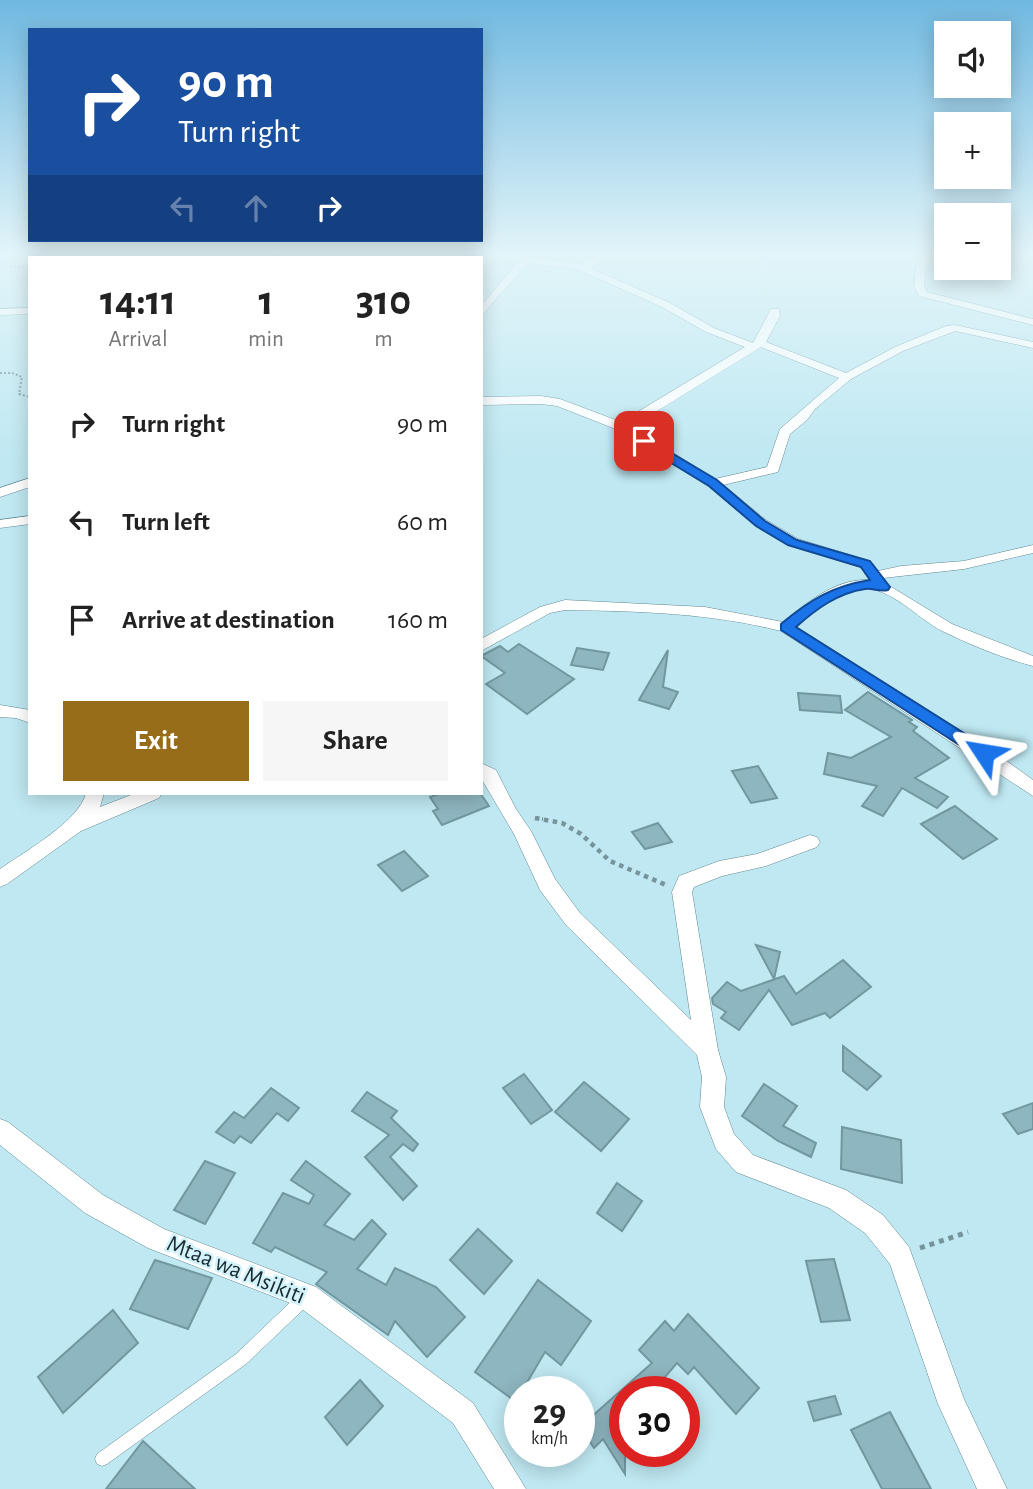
<!DOCTYPE html>
<html lang="en">
<head>
<meta charset="utf-8">
<style>
	body { margin:0; font-family:"Alegreya Sans",sans-serif; background:#f6f6f6; color:#222; height:100vh; display:flex; flex-direction:column; font-size:26px; white-space:nowrap }
	* { box-sizing:border-box; margin:0 }
	p { font-size:23px; color:#767676 }
	.icon { flex:none; width:38px; height:38px; fill:none; stroke:currentColor; stroke-width:2; stroke-linecap:round; stroke-linejoin:round }
	.map { position:relative; flex:1; overflow:hidden }
	.drawer { position:absolute; left:28px; top:256px; width:455px; height:539px; display:flex; flex-direction:column; background:#fff; border-radius:0px; box-shadow:0 4px 18px #0003 }
	.drawer>* { flex:none }
	.hud { position:absolute; left:28px; top:28px; width:455px; height:214px; border-radius:0px; box-shadow:0 4px 18px #0003; background:#1a4fa0; color:#fff; overflow:hidden }
	.controls { position:absolute; left:934px; top:21px; display:grid; gap:14px }
	.controls a { display:grid; place-items:center; width:77px; height:77px; border-radius:0px; background:#fff; box-shadow:0 4px 18px #0003; font-size:35px }
	.speed { position:absolute; left:504px; top:1376px; display:flex; gap:14px; font-size:35px; font-weight:700; text-align:center }
	.speed>* { display:grid; place-content:center; width:91px; height:91px; border-radius:50%; background:#fff; box-shadow:0 4px 18px #0003; line-height:1 }
	.speed small { font-size:18px; font-weight:400 }
	.speed .limit { border:10px solid #d22; background:#fff; color:#111 }
	.pin { position:absolute; display:grid; place-items:center; width:60px; height:60px; color:#fff; margin:-30px; border-radius:14px; box-shadow:0 4px 10px #0006 }
	.me { position:absolute; width:77px; margin:-38px; rotate:303deg; stroke-linejoin:round; filter:drop-shadow(0 0 5px #0008) }
	.turn { display:flex; align-items:center; gap:24px; height:147px; padding:0 35px; font-size:32px }
	.turn .icon { width:91px; height:91px; stroke-width:2.5 }
	.turn b { display:block; font-size:49px; line-height:60px }
	.lanes { display:flex; align-items:center; height:66px; padding:0 35px; background:#0003; justify-content:center; gap:35px; direction:ltr }
	.lanes .off { opacity:.35 }
	.eta { display:flex; justify-content:space-evenly; align-items:center; height:119px; text-align:center }
	.eta b { font-size:42px; font-weight:700; line-height:49px }
	.action { display:flex; gap:14px; margin-top:auto; padding:14px 35px }
	.action a { flex:1; height:80px; border-radius:0px; background:#986d1a; color:#fff; font-size:28px; font-weight:700; line-height:80px; text-align:center }
	.action a+a { background:#f6f6f6; color:#222 }
	ul { padding:0; list-style:none }
	li { display:flex; align-items:center; gap:21px; height:98px; padding:0 35px }
	li div { flex:1 }
	li b { display:block; font-size:26px }
	li em { font-style:normal }
	.map>svg:first-child { display:block }
	.building { fill:#8eb6c0; stroke:#7198a1; stroke-width:2 }
	.lines { fill:none; stroke-linecap:round; stroke-linejoin:round }
	.service-casing { stroke:#618790; stroke-width:1 }
	.minor-casing { stroke:#618790; stroke-width:1 }
	.path-far3 { stroke:#76949b; stroke-width:2; stroke-dasharray:2 2; stroke-linecap:butt }
	.path-far2 { stroke:#76949b; stroke-width:3.5; stroke-dasharray:3.5 3.5; stroke-linecap:butt }
	.path-far1 { stroke:#76949b; stroke-width:4.5; stroke-dasharray:4.5 4.5; stroke-linecap:butt }
	.path { stroke:#76949b; stroke-width:5; stroke-dasharray:5 5; stroke-linecap:butt }
	.service { fill:#fff; fill-rule:evenodd }
	.minor { fill:#fff; fill-rule:evenodd }
	.route { fill:#1a73e8; stroke:#114b97; stroke-width:2 }
	.labels { text-anchor:middle; dominant-baseline:central; stroke-width:5; stroke-linejoin:round; paint-order:stroke }
	.near-street-label { font-size:24px; fill:#1b2b2f; stroke:#d2f3fb }
</style>
</head>
<body>
<div class="map">
<svg width="1033" height="1489" viewBox="0 0 1033 1489">
	<rect width="100%" height="100%" fill="#bfe8f2"/>
	<!-- building -->
	<g class="building">
		<polygon points="519,644 574,679 527,714 486,684 505,673 481,656 500,646 508,652"/>
		<polygon points="577,648 609,653 603,670 571,665"/>
		<polygon points="668,650 663,687 678,692 669,709 639,700"/>
		<polygon points="868,692 912,720 909,722 917,727 913,731 949,758 915,778 948,797 937,808 902,788 883,816 862,806 877,786 824,774 828,753 851,758 891,737 845,710"/>
		<polygon points="798,693 840,696 842,713 800,710"/>
		<polygon points="758,766 777,798 751,803 732,771"/>
		<polygon points="442,793 480,793 489,806 442,825 433,811 438,809 430,797"/>
		<polygon points="955,806 997,839 963,859 921,824"/>
		<polygon points="658,823 672,842 645,849 632,832"/>
		<polygon points="404,851 428,876 402,891 378,865"/>
		<polygon points="756,945 780,952 774,979"/>
		<polygon points="843,960 871,987 830,1018 825,1013 792,1025 769,990 739,1030 721,1018 726,1012 713,1004 712,998 727,982 741,991 784,976 796,994"/>
		<polygon points="843,1046 881,1076 867,1090 843,1071"/>
		<polygon points="524,1074 552,1110 531,1124 503,1088"/>
		<polygon points="584,1082 629,1119 601,1151 555,1112"/>
		<polygon points="764,1084 797,1106 783,1126 816,1143 811,1157 778,1141 742,1116"/>
		<polygon points="271,1088 299,1108 288,1121 277,1113 251,1143 240,1136 234,1143 216,1132 234,1112 244,1118"/>
		<polygon points="367,1092 397,1111 391,1118 418,1144 413,1151 403,1144 390,1157 417,1186 403,1200 365,1157 389,1135 352,1111"/>
		<polygon points="1033,1103 1033,1129 1018,1134 1003,1114"/>
		<polygon points="842,1127 901,1140 902,1183 841,1169"/>
		<polygon points="205,1161 235,1173 205,1224 174,1210"/>
		<polygon points="306,1161 350,1194 324,1225 354,1240 372,1220 386,1234 357,1269 386,1285 395,1268 436,1287 465,1317 427,1357 395,1321 388,1335 316,1284 327,1272 275,1247 271,1252 253,1243 283,1193 309,1204 314,1195 291,1180"/>
		<polygon points="617,1183 642,1201 622,1231 597,1213"/>
		<polygon points="478,1229 512,1261 484,1294 450,1260"/>
		<polygon points="834,1259 850,1320 821,1322 806,1261"/>
		<polygon points="155,1260 212,1278 188,1329 130,1309"/>
		<polygon points="538,1280 591,1321 561,1365 545,1352 522,1391 520,1391 516,1402 475,1372"/>
		<polygon points="113,1310 138,1343 63,1413 38,1377"/>
		<polygon points="688,1314 759,1388 736,1414 694,1367 688,1374 677,1363 653,1391 625,1391 625,1474 603,1439 594,1448 580,1427 652,1363 639,1350 665,1321 674,1331"/>
		<polygon points="360,1380 383,1406 347,1445 325,1417"/>
		<polygon points="835,1396 841,1414 814,1421 808,1402"/>
		<polygon points="890,1412 931,1489 882,1489 851,1430"/>
		<polygon points="143,1441 195,1489 106,1489"/>
	</g>
	<g class="lines">
		<defs>
			<polygon id="service" points="303,1293 308,1295 310,1300 308,1305 246,1364 107,1464 102,1466 97,1464 95,1459 97,1454 236,1354 298,1295"/>
			<g id="minor">
				<polygon points="266,253 277,253 281,257 271,257"/>
				<path d="M496,253L581,264L602,253H614L590,268L670,303L714,328L753,343L771,309H779L780,316L766,342L846,373L895,347L946,326L955,325L1033,342V348L955,331L903,351L851,379L815,409L807,420L790,434L778,472L723,485L766,520L798,539L870,561L878,571L901,566L964,561L1033,545V553L964,569L883,578L888,585L952,624L1033,656V666C1002,658 971,645 942,631C917,618 891,587 861,588C837,590 814,612 796,627L990,749L1033,780V796L781,631C710,613 638,611 565,610L550,613L481,651V639L540,607L565,600L705,607L783,622C808,602 836,578 870,580L860,567L788,545L756,526L708,486L618,430L557,406L541,404L481,405V397L541,396L560,399L621,422L745,347L706,332L662,307L579,270L528,263L481,316V306L518,262L447,257L452,254ZM761,347L839,378L780,429L767,467L715,479L631,427Z"/>
				<polygon points="918,253 928,253 924,286 927,292 1033,319 1033,325 919,296 914,286"/>
				<polygon points="30,308 30,314 0,315 0,309"/>
				<polygon points="30,478 30,487 0,497 0,488"/>
				<polygon points="30,516 30,524 0,528 0,520"/>
				<polygon points="0,705 30,710 30,723 16,718 0,717"/>
				<polygon points="481,763 496,770 516,809 531,831 555,879 580,913 691,1020 672,892 679,876 719,861 757,854 810,835 817,837 820,842 817,847 766,866 722,876 694,887 692,892 718,1050 726,1077 724,1107 734,1134 753,1155 846,1190 883,1215 909,1247 964,1399 1007,1489 977,1489 938,1404 890,1264 865,1233 829,1208 736,1172 716,1149 700,1107 702,1077 697,1055 566,925 540,890 514,834 481,778"/>
				<path d="M86,793H104L100,807L136,793H162L159,798L81,831L7,884L0,887V869C24,852 80,821 86,793Z"/>
				<polygon points="0,1119 8,1122 103,1195 164,1229 316,1287 473,1403 526,1489 494,1489 453,1423 298,1306 148,1248 85,1213 0,1145"/>
			</g>
		</defs>
		<!-- service casing -->
		<use href="#service" class="service-casing"/>
		<!-- minor casing -->
		<use href="#minor" class="minor-casing"/>
		<!-- path-far3 -->
		<g class="path-far3">
			<polyline points="0,259 11,266 30,268"/>
			<polyline points="0,373 12,373 22,377 19,394 30,397"/>
		</g>
		<!-- path-far2 -->
		<polyline class="path-far2" points="535,818 543,819"/>
		<!-- path-far1 -->
		<polyline class="path-far1" points="535,818 562,823 581,834 610,861 666,885"/>
		<!-- path -->
		<polyline class="path" points="920,1248 968,1232"/>
		<!-- service -->
		<use href="#service" class="service"/>
		<!-- minor -->
		<use href="#minor" class="minor"/>
	</g>
	<!-- sky -->
	<linearGradient id="sky" x2="0" y2="1"><stop stop-color="#70b8e0"/><stop offset="0.55" stop-color="#e2f5f9"/><stop offset="1" stop-color="#e2f5f9" stop-opacity="0"/></linearGradient>
	<rect width="1033" height="462" fill="url(#sky)"/>
	<!-- route -->
	<path class="route" d="M640,439H648L717,480L765,521L797,540L870,561L890,587L888,590C880,592 873,588 865,589C838,593 816,609 796,627L989,749L992,753L989,757H978L781,630V624C811,599 833,586 870,580L861,567L788,545L756,526L709,486L640,444Z"/>
	<g class="labels">
		<!-- near-street labels -->
		<g class="near-street-label">
			<text transform="translate(236 1270) rotate(22)">Mtaa wa Msikiti</text>
		</g>
	</g>
</svg>
<div class="controls">
<a><svg class="icon" aria-label="sound" viewBox="0 0 24 24"><path d="M4 9h4l5-4v14l-5-4H4zM17 9q2 3 0 6"/></svg></a>
<a>+</a>
<a>−</a>
</div>
<div class="speed"><div>29<small>km/h</small></div><div class="limit">30</div></div>
<div class="pin" style="left:644px;top:441px;background:#d93025"><svg class="icon" aria-label="arrive" viewBox="0 0 24 24"><path d="M6 21V4h12l-3 4 3 4H6"/></svg></div>
<svg class="me" style="left:984px;top:753px" viewBox="-20 -20 40 40"><path d="M0-17L14 15 0 8-14 15z" fill="#1a73e8" stroke="#fff" stroke-width="4"/></svg>
<div class="hud">
<div class="turn"><svg class="icon" aria-label="right" viewBox="0 0 24 24"><path d="M7 20v-9h11M14 6l5 5-5 5"/></svg><div><b>90 m</b>Turn right</div></div>
<div class="lanes"><svg class="icon off" aria-label="left" viewBox="0 0 24 24"><path d="M17 20v-9H6M10 6l-5 5 5 5"/></svg><svg class="icon off" aria-label="ahead" viewBox="0 0 24 24"><path d="M12 20V5M6 11l6-6 6 6"/></svg><svg class="icon" aria-label="right" viewBox="0 0 24 24"><path d="M7 20v-9h11M14 6l5 5-5 5"/></svg></div>
</div>
<section class="drawer">
<div class="eta">
<div><b>14:11</b><p>Arrival</p></div>
<div><b>1</b><p>min</p></div>
<div><b>310</b><p>m</p></div>
</div>
<ul>
<li><svg class="icon" aria-label="right" viewBox="0 0 24 24"><path d="M7 20v-9h11M14 6l5 5-5 5"/></svg><div><b>Turn right</b></div><em>90 m</em></li>
<li><svg class="icon" aria-label="left" viewBox="0 0 24 24"><path d="M17 20v-9H6M10 6l-5 5 5 5"/></svg><div><b>Turn left</b></div><em>60 m</em></li>
<li><svg class="icon" aria-label="arrive" viewBox="0 0 24 24"><path d="M6 21V4h12l-3 4 3 4H6"/></svg><div><b>Arrive at destination</b></div><em>160 m</em></li>
</ul>
<div class="action"><a>Exit</a><a>Share</a></div>
</section>
</div>
</body>
</html>
